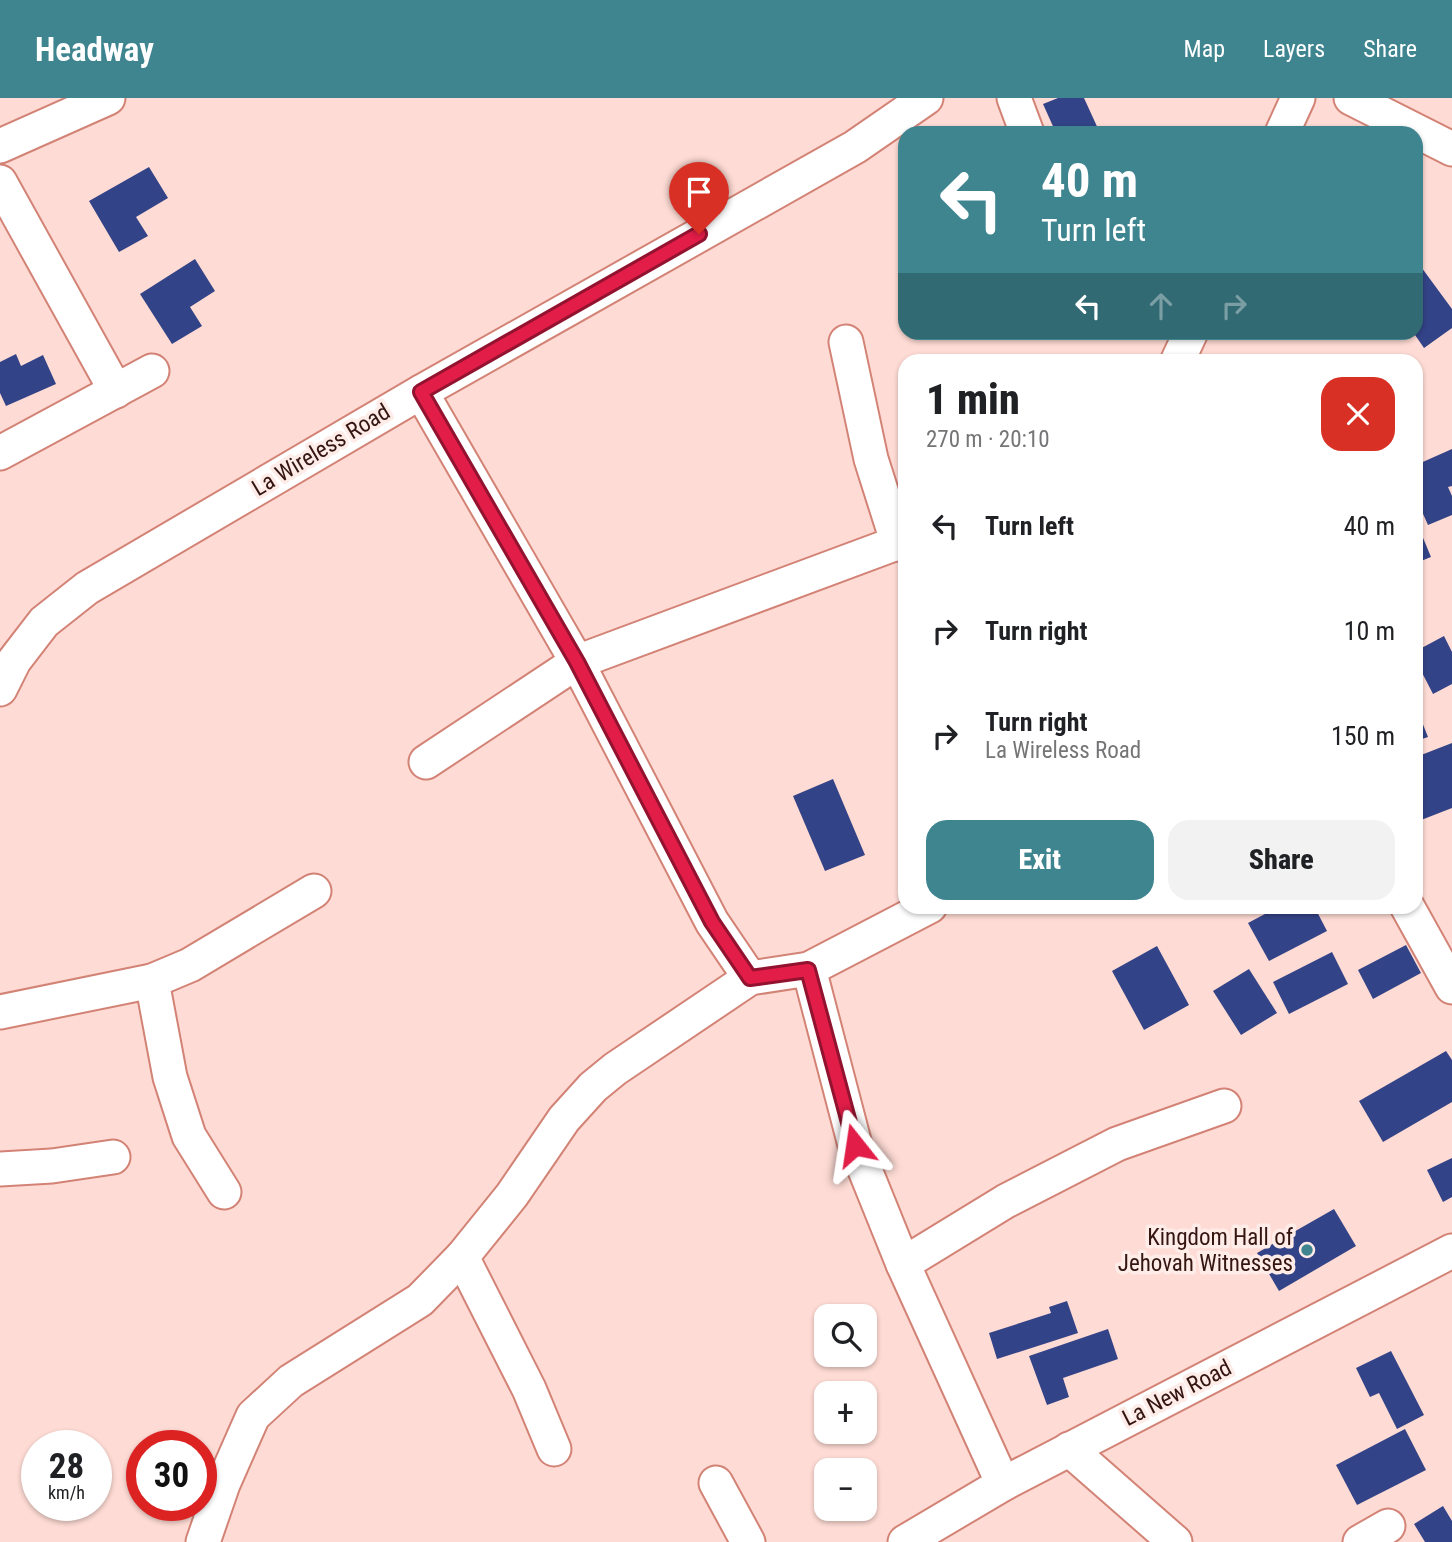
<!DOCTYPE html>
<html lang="en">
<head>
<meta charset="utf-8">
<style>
	body { margin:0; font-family:"Roboto Condensed",sans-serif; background:#f2f2f2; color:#202124; height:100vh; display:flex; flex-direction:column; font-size:26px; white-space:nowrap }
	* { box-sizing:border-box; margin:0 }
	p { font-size:23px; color:#757577 }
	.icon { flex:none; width:38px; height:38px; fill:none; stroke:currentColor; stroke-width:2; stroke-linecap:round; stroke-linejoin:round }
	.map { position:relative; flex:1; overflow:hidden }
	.drawer { position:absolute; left:898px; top:256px; width:525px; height:560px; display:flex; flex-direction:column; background:#fff; border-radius:21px; box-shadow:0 2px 5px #0004 }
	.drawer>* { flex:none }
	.hud { position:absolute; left:898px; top:28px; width:525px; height:214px; border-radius:21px; box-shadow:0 2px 5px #0004; background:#3f8590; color:#fff; overflow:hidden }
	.fabs { position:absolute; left:814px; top:1206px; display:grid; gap:14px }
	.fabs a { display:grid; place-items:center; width:63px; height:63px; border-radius:14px; background:#fff; box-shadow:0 2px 5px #0004; font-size:35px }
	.speed { position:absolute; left:21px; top:1332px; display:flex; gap:14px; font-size:35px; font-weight:700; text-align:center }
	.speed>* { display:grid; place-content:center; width:91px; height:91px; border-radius:50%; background:#fff; box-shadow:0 2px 5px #0004; line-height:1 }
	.speed small { font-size:18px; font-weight:400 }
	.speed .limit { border:10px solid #d22; background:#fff; color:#111 }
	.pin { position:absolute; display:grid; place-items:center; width:60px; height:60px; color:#fff; margin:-72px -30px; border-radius:50% 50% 50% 0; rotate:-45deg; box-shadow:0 0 7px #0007 }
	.pin .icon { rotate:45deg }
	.me { position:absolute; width:77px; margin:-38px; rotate:345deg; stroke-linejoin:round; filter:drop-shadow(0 0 5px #0008) }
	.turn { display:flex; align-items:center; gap:24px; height:147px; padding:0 28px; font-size:32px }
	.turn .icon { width:91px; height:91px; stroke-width:2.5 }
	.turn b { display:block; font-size:49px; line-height:60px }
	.lanes { display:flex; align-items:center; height:66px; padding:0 28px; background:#0003; justify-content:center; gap:35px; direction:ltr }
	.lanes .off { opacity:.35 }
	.round { display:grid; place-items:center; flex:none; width:74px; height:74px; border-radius:21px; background:#f2f2f2 }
	.head { display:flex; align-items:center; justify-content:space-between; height:119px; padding:0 28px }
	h1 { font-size:42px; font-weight:800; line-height:52px }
	.primary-button { display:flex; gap:14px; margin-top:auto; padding:14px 28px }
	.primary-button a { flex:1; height:80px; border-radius:21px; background:#3f8590; color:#fff; font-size:28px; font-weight:800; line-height:80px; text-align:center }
	.primary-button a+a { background:#f2f2f2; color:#202124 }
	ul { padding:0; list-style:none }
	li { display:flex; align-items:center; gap:21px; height:105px; padding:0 28px }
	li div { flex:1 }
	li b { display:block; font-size:26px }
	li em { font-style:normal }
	header { display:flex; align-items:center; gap:42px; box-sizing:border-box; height:98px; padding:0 35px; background:#3f8590; color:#fff }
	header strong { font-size:33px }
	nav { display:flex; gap:38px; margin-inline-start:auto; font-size:24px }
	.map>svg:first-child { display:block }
	.building { fill:#334387 }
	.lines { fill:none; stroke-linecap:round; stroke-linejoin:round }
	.minor-casing { stroke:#d38376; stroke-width:37 }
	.minor { stroke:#fff; stroke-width:33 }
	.route-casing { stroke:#92132f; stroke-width:18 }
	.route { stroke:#e11d48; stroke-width:12 }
	.poi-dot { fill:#3f8590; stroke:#feece9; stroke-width:2.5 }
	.labels { text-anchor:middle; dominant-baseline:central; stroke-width:7; stroke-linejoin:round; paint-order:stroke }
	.street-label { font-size:23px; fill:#341510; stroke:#feece9 }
	.poi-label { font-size:23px; fill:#341510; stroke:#feece9; text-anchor:end }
</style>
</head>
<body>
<header>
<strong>Headway</strong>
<nav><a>Map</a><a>Layers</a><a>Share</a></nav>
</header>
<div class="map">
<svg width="1452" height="1444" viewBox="0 0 1452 1444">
	<rect width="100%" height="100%" fill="#fedbd4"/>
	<!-- building -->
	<g class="building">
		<polygon points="1058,0 1084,0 1100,35 1056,35 1043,6"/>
		<polygon points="149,69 168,100 136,119 148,138 119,154 89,103"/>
		<polygon points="195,161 215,193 190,209 202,228 172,246 140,196"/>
		<polygon points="1416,162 1452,211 1452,230 1424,250 1413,234 1416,234"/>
		<polygon points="16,256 21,268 43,257 56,286 6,308 0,295 0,264"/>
		<polygon points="1452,351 1452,388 1448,389 1452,398 1452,417 1428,427 1416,400 1416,367"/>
		<polygon points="1416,423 1431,459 1416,465"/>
		<polygon points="1444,538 1452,554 1452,586 1433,596 1416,563 1416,553"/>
		<polygon points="1416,609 1428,639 1416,643"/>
		<polygon points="1452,645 1452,710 1416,724 1416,659"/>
		<polygon points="833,681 865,757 825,773 793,698"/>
		<polygon points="1280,808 1314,808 1327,833 1269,863 1248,825"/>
		<polygon points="1406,847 1421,875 1373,901 1358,872"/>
		<polygon points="1157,848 1189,907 1144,932 1112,873"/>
		<polygon points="1332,854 1348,886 1289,916 1273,884"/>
		<polygon points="1249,871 1277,915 1241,937 1213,893"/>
		<polygon points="1446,953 1452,962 1452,1004 1383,1044 1359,1003"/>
		<polygon points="1452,1060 1452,1099 1443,1104 1427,1072"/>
		<polygon points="1334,1111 1356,1148 1279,1193 1257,1155"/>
		<polygon points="1067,1203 1078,1235 997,1261 989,1235 1051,1215 1049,1209"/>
		<polygon points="1108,1231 1118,1261 1063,1280 1069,1299 1047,1307 1029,1258"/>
		<polygon points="1391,1253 1424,1317 1397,1331 1379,1295 1370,1299 1356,1270"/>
		<polygon points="1405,1331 1426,1372 1357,1407 1336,1367"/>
		<polygon points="1443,1408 1452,1423 1452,1444 1425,1444 1414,1426"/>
	</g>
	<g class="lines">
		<defs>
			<g id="minor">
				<polyline points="1014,0 1027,35"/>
				<polyline points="1351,0 1452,51"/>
				<polyline points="1282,35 1298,0"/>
				<polyline points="0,48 108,0"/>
				<polyline points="0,84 116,293"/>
				<polyline points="846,244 871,361 898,446"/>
				<polyline points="1178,262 1191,234"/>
				<polyline points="421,294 577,564 712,824 750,880"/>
				<polyline points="0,355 152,273"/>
				<polyline points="0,591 14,563 44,524 87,490 421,294 855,49 926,0"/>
				<polyline points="426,664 577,564 905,442"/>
				<polyline points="1407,808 1452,889"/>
				<polyline points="809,871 855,1047 903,1166 1003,1386"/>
				<polyline points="152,883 170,979 189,1038 224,1094"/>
				<polyline points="0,914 152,883 190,867 314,793"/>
				<polyline points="0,1071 52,1068 113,1059"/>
				<polyline points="903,1166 1006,1103 1117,1046 1224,1008"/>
				<polyline points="554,1351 529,1291 462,1159 512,1097 564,1021 593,989 615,971 750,880 809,871 930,808"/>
				<polyline points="1069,1351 1175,1444"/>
				<polyline points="716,1385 748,1444"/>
				<polyline points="203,1444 223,1386 253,1318 291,1283 420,1202 462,1159"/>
				<polyline points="905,1444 1003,1386 1452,1153"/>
				<polyline points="1360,1444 1388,1428"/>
			</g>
		</defs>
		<!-- minor casing -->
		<use href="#minor" class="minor-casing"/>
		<!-- minor -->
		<use href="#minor" class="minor"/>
	</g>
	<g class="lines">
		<defs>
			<polyline id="route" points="699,136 421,294 577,564 712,824 750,880 808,872 855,1047"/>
		</defs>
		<!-- route casing -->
		<use href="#route" class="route-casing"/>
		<!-- route -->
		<use href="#route" class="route"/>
	</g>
	<!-- markers -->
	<circle class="poi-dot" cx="1307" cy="1152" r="7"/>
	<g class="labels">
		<!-- street labels -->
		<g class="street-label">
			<text transform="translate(321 352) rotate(-31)">La Wireless Road</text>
			<text transform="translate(1177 1295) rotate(-27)">La New Road</text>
		</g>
		<!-- poi labels -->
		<g class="poi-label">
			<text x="1293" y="1139">Kingdom Hall of<tspan x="1293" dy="26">Jehovah Witnesses</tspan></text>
		</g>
	</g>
</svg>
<div class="fabs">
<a><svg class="icon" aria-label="search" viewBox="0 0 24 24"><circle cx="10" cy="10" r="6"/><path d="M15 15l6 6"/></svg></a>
<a>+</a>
<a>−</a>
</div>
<div class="speed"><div>28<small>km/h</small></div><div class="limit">30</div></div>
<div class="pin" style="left:699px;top:136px;background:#d93025"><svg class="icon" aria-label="arrive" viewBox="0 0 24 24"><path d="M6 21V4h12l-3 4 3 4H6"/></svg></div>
<svg class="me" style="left:855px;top:1047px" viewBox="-20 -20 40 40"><path d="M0-17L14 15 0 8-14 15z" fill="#e11d48" stroke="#fff" stroke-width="4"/></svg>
<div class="hud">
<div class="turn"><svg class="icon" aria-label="left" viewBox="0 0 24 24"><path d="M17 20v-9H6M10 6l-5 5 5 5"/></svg><div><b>40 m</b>Turn left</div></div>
<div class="lanes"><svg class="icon" aria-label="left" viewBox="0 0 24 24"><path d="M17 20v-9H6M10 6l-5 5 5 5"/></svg><svg class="icon off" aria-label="ahead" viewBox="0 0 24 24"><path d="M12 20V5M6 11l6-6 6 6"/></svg><svg class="icon off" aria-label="right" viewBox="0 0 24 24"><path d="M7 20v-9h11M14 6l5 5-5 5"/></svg></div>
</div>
<section class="drawer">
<div class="head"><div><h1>1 min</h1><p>270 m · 20:10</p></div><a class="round" style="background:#d93025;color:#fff"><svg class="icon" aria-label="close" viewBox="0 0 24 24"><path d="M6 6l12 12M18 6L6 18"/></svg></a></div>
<ul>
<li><svg class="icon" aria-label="left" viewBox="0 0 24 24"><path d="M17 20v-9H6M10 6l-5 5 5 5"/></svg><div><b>Turn left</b></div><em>40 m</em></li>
<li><svg class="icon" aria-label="right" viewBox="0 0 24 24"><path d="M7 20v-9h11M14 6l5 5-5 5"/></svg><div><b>Turn right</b></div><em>10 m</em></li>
<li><svg class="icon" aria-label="right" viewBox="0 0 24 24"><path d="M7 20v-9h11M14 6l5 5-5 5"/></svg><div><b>Turn right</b><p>La Wireless Road</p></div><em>150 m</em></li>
</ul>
<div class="primary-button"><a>Exit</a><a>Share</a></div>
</section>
</div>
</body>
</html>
